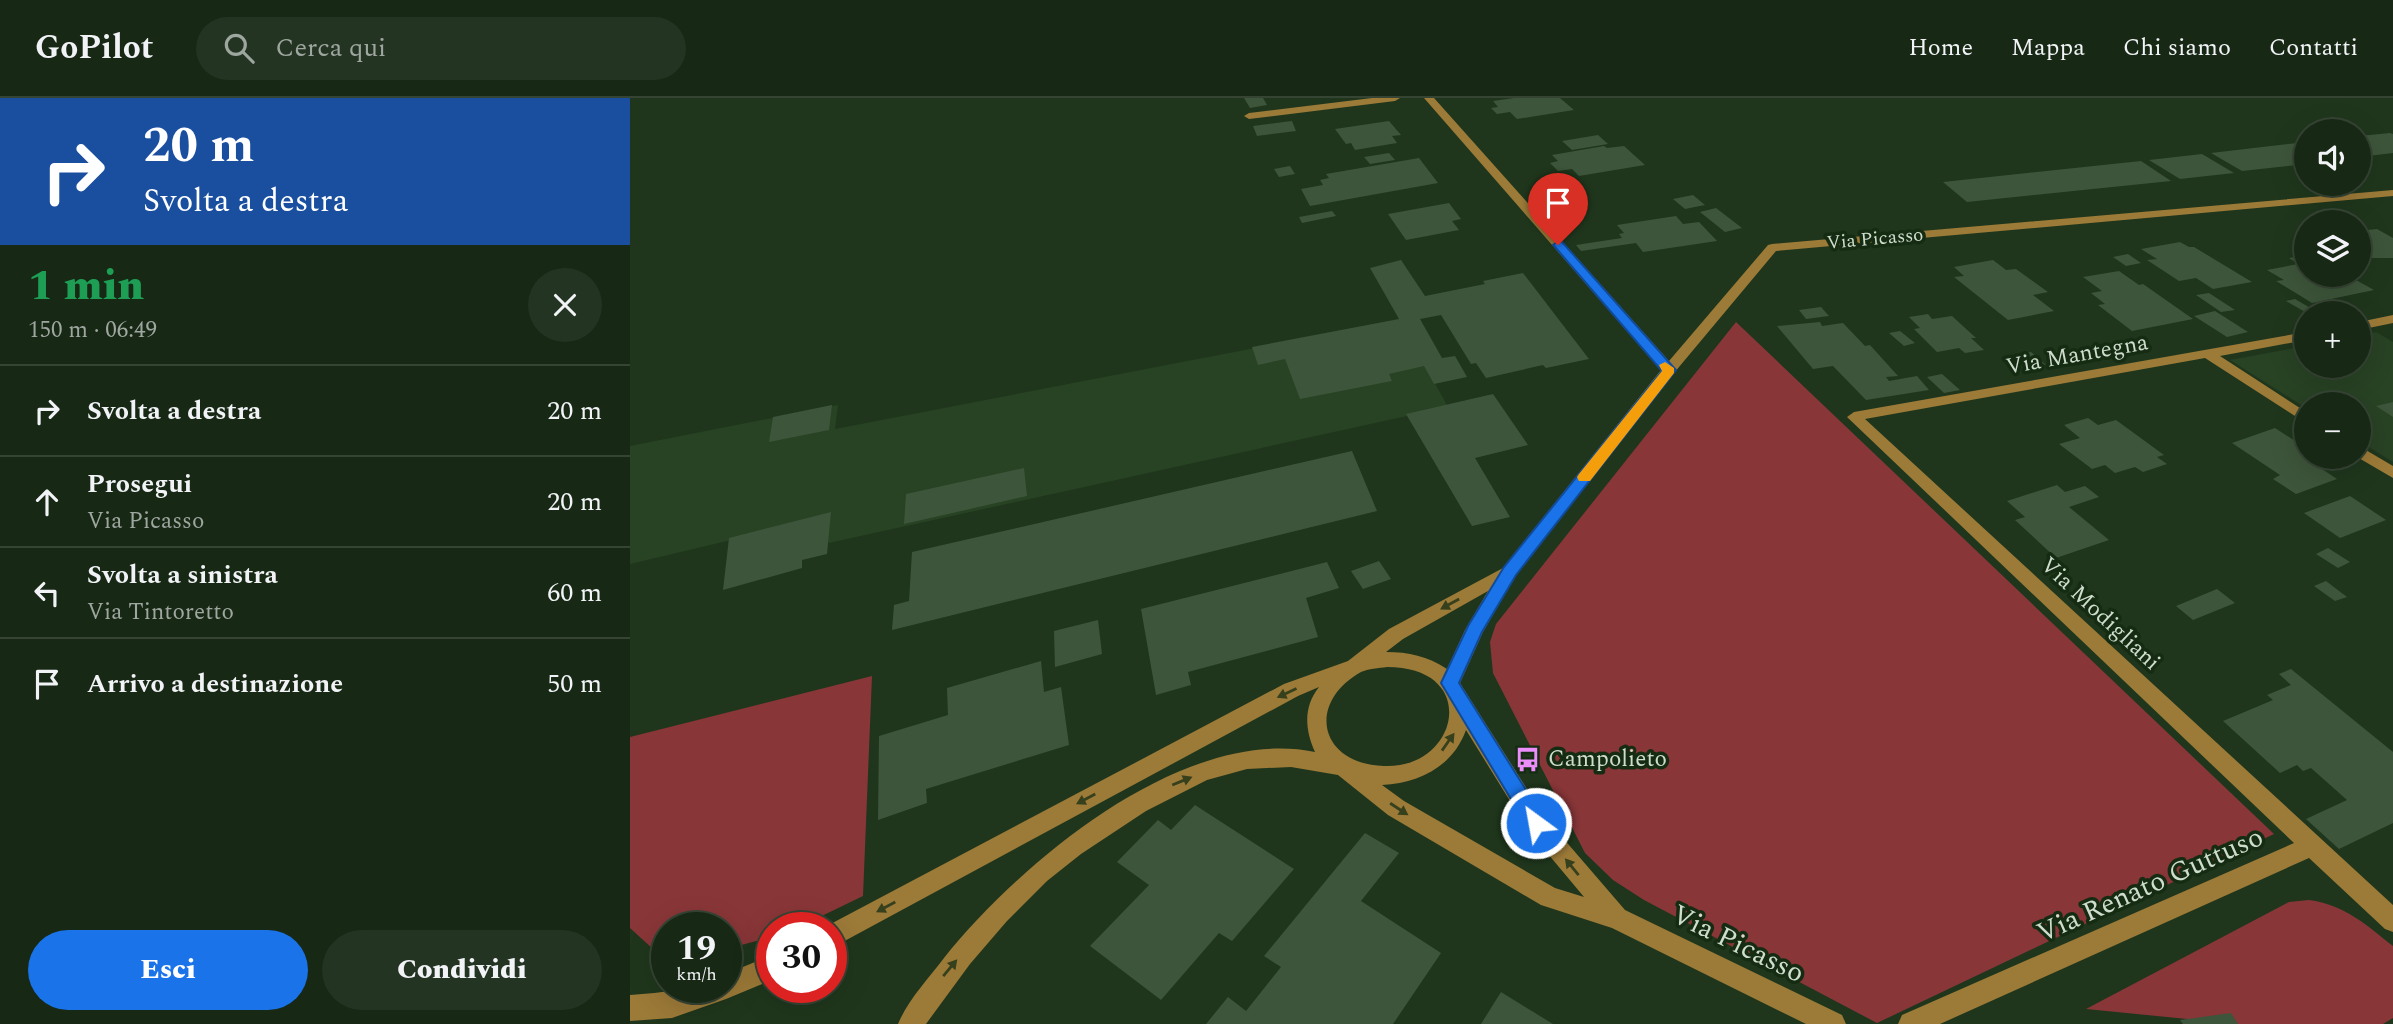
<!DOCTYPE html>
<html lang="it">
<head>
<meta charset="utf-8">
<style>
	body { margin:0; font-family:Spectral,serif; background:#243422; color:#f1f3f6; height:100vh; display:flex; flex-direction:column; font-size:26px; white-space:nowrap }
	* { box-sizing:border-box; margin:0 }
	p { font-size:23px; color:#9ea6a0 }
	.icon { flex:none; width:38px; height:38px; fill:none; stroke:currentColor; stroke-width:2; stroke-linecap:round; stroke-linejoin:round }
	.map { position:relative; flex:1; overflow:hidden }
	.panel { display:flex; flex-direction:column; background:#172815; width:630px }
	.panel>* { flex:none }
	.top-card { background:#1a4fa0; color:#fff; overflow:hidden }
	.controls { position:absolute; left:1664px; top:21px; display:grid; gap:14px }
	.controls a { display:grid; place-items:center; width:77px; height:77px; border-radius:50%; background:#172815; box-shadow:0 7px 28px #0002,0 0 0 2px #364434; font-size:35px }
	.speed { position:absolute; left:21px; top:814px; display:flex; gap:14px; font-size:35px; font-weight:700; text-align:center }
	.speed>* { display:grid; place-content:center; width:91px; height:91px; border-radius:50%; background:#172815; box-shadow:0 7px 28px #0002,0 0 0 2px #364434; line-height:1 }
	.speed small { font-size:18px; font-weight:400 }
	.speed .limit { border:10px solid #d22; background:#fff; color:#111 }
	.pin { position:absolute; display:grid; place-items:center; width:60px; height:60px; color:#fff; margin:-72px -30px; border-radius:50% 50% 50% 0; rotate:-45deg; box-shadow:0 0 7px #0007 }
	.pin .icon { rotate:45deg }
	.me { position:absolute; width:77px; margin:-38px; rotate:328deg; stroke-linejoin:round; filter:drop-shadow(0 0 5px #0008) }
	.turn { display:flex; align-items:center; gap:24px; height:147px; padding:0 28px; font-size:32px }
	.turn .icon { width:91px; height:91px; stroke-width:2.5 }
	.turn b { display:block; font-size:49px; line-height:60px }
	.round { display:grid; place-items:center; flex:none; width:74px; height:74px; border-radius:37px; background:#243422 }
	.headline { display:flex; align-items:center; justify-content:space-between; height:119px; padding:0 28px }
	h1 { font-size:42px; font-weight:800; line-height:52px; color:#1e9e55 }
	.cta { display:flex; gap:14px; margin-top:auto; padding:14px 28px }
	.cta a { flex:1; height:80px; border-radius:42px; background:#1a73e8; color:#fff; font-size:28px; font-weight:800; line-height:80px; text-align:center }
	.cta a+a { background:#243422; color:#f1f3f6 }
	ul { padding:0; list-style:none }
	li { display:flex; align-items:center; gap:21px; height:91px; padding:0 28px; border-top:2px solid #364434 }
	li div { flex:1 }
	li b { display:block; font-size:26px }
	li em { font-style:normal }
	header { display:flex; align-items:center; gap:42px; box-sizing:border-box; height:98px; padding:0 35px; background:#172815; border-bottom:2px solid #364434 }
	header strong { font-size:33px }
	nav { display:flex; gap:38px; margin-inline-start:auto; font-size:24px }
	.search { width:490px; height:63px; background:#243422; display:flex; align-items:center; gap:18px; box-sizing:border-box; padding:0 24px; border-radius:38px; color:#9ea6a0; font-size:26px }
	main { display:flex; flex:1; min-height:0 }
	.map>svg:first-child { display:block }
	.built { fill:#284224 }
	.green { fill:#893638 }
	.building { fill:#3d553a }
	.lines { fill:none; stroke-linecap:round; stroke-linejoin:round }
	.minor { fill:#9c7a38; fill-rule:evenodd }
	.oneway { fill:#37401c }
	.route { fill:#1a73e8; stroke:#114b97; stroke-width:2 }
	.slow { fill:#f59e0b }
	.labels { text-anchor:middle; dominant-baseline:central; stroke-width:7; stroke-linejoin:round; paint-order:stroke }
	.far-street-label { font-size:19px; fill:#ceddcc; stroke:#152c13 }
	.street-label { font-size:23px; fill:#ceddcc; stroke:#152c13 }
	.poi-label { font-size:23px; fill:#ceddcc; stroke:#152c13; text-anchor:start }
	.near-street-label { font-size:28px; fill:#ceddcc; stroke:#152c13 }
</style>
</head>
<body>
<header>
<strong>GoPilot</strong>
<div class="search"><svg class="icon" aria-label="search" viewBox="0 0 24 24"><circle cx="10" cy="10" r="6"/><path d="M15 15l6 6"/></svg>Cerca qui</div>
<nav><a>Home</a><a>Mappa</a><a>Chi siamo</a><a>Contatti</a></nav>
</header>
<main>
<section class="panel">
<div class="top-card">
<div class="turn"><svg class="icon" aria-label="right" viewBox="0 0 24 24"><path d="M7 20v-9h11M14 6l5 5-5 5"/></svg><div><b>20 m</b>Svolta a destra</div></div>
</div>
<div class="headline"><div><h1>1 min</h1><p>150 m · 06:49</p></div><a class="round"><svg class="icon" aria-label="close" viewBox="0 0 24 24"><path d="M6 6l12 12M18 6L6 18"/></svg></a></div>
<ul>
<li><svg class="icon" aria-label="right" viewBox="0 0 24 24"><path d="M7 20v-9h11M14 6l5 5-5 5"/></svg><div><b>Svolta a destra</b></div><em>20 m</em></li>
<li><svg class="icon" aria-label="ahead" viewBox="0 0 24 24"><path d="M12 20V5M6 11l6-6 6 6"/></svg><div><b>Prosegui</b><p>Via Picasso</p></div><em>20 m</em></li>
<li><svg class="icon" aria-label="left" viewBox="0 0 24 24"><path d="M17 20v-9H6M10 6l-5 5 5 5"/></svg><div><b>Svolta a sinistra</b><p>Via Tintoretto</p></div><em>60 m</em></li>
<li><svg class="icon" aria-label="arrive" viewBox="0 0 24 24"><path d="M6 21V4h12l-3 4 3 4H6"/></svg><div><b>Arrivo a destinazione</b></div><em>50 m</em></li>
</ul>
<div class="cta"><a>Esci</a><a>Condividi</a></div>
</section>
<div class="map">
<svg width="1763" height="926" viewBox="0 0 1763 926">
	<rect width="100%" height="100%" fill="#1f361c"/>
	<!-- built -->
	<g class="built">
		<polygon points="770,222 818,309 176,450 177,424 0,466 0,348 208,307 205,331"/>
		<polygon points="1746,234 1763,244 1763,364 1729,343 1729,306 1676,306 1676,310 1600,262 1676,248 1676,268 1729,268 1729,238"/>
	</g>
	<!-- green -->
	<g class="green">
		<polygon points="1106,224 1644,736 1247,925 1014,802 983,782 955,755 863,575 860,544 866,526"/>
		<polygon points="242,578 233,798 169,829 142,830 142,839 96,851 96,830 37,830 37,854 23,851 0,830 0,639"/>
		<path d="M1679,802C1715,807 1735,826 1763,848V920L1753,926H1608L1456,911L1659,804Z"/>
	</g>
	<!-- building -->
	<g class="building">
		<polygon points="614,0 633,0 637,7 620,10"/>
		<polygon points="884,0 930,0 944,12 887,21 880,14 867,16 861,10 868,9 863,3"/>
		<polygon points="662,23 666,33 627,38 623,28"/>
		<polygon points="759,23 771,37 762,38 767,45 725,52 721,45 716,46 705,31"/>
		<polygon points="1760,35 1763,36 1763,55 1729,59 1729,38"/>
		<polygon points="968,37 978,46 942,52 932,43"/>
		<polygon points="1676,44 1676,66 1612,73 1581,55"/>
		<polygon points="974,48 977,50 994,48 1015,67 949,78 942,71 928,73 920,65 928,63 922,57"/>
		<polygon points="759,55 765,62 740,66 734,59"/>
		<polygon points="1572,56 1604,75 1550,81 1519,62"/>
		<polygon points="789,60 808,85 680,108 671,91 693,87 690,82 699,80 696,76"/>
		<polygon points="1511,63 1541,83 1337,104 1313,84"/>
		<polygon points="660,68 665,76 649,79 644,71"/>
		<polygon points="1063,97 1075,107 1055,111 1043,101"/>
		<polygon points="819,105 831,121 822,123 829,132 776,142 758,116"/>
		<polygon points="1086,110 1112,130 1095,134 1070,114"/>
		<polygon points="702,113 706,118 672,125 669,119"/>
		<polygon points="1046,118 1053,126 1069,124 1087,143 1013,154 1006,145 951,153 946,147 992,140 989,136 994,135 987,127"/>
		<polygon points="1729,127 1737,132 1747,131 1763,140 1763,160 1729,160"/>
		<polygon points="1550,144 1559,149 1564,149 1622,184 1583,191 1566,180 1549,183 1517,162 1527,161 1511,151"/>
		<polygon points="1498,156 1511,165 1496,168 1483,159"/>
		<polygon points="1676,157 1676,177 1717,177 1744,192 1682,205 1646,183 1654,182 1637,172 1668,166 1659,160"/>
		<polygon points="771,162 795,198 855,186 853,183 893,175 959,261 916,270 913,267 856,280 846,265 841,266 811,217 790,221 812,260 825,258 837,279 804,286 794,268 759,276 762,283 670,301 655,261 628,267 622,249 769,221 740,170"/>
		<polygon points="1363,162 1376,172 1386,171 1418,194 1403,197 1424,213 1378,222 1324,179 1334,178 1324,169"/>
		<polygon points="1489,173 1509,187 1513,186 1563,221 1502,233 1468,207 1475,206 1461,195 1472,193 1453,179"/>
		<polygon points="1579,195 1605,212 1591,214 1566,197"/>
		<polygon points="1665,201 1689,215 1677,215 1656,203"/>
		<polygon points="1191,209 1199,218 1176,221 1169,212"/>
		<polygon points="1585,213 1618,234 1597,239 1564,218"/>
		<polygon points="1298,216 1302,221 1322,218 1346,240 1341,240 1354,252 1335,255 1329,250 1307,254 1284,231 1290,230 1279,219"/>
		<polygon points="1190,224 1192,228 1213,225 1235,248 1240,247 1268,278 1256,279 1259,283 1287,278 1299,292 1236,302 1203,268 1183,271 1147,228"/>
		<polygon points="1270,233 1285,245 1274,248 1259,235"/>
		<polygon points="1401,254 1416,267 1405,269 1389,256"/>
		<polygon points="1312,276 1330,292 1314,295 1297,279"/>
		<polygon points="863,296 898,347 845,360 880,419 842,428 776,316"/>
		<polygon points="1763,304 1763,319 1746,308"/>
		<polygon points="202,307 199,332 139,344 143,319"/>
		<polygon points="1458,320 1468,327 1486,322 1534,357 1527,359 1537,366 1513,374 1505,369 1485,375 1475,367 1462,371 1429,346 1450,340 1434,327"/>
		<polygon points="1645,330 1676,350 1676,359 1693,361 1683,365 1707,381 1666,396 1643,381 1650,377 1602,345"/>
		<polygon points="722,353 747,413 262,532 264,507 279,503 282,454"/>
		<polygon points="394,370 397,398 274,426 276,396"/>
		<polygon points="1427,387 1435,394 1455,388 1469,399 1439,409 1479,442 1426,460 1385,422 1395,419 1377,403"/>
		<polygon points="1720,398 1756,422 1710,440 1674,415"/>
		<polygon points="201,414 197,456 172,462 172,470 93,492 99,440"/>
		<polygon points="1698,450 1720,464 1708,470 1686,456"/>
		<polygon points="749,463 761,481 733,491 721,473"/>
		<polygon points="697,464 709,490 676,500 688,539 558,574 561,587 526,597 511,511"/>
		<polygon points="1696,483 1717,499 1705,503 1684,488"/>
		<polygon points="1587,491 1605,505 1563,522 1546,508"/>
		<polygon points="468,522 472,556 425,569 424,533"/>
		<polygon points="411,563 414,594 431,589 439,647 296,691 297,705 248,722 249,638 318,617 317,590"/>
		<polygon points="1661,571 1763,654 1763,725 1709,751 1676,721 1717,702 1681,670 1673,673 1667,667 1650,675 1593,623 1643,602 1637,597 1661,587 1649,576"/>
		<polygon points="565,707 664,771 602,843 589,835 531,902 460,848 519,787 487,764 528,722 541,732"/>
		<polygon points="735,735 769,755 731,803 811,855 763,926 576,926 598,899 616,913 651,869 634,858"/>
		<polygon points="871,894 923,926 851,926"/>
		<polygon points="1601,915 1608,926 1553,926 1550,922"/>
	</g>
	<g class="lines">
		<!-- minor -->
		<g class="minor">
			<polygon points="742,0 770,0 765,3 619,21 614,18 619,15"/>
			<path d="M794,0H804L1039,263L1138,147L1142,146L1763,92V98L1146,153L1044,275L886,477L853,534L830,585L914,718L995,812L1212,917L1216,926H1176L982,830L911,807L758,717L708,677L661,669L617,671L577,682L516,713L451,756L417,783L377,823L340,866L296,926H268C278,902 298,881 314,860C390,765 553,627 685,654C675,632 673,609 689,589L668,598L209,846L201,850V830H193L654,586L718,563L759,531L873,470L1031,272ZM858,493L835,532L817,571C797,558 779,554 756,554L773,541ZM757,569C851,569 829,671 754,668C689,666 676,605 731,574C738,571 749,570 757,569ZM836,632L898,732L954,799L925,790L774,703L752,687C790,685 823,668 836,632Z"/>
			<polygon points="1763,217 1763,225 1729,232 1729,224"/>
			<polygon points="1676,234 1676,242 1590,258 1676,314 1676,325 1575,260 1235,321 1763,807 1763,834 1755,831 1679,760 1310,926 1268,926 1272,917 1664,745 1217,319 1224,314"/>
			<polygon points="1729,348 1763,368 1763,380 1727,359"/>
			<path d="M142,857V882L96,901L42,920L0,923V897C33,895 63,889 96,889V876Z"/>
		</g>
	</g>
	<!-- one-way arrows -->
	<defs><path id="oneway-solid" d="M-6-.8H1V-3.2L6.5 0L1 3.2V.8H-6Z" transform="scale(1.75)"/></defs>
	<g class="oneway">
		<use href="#oneway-solid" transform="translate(820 506) rotate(151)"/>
		<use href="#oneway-solid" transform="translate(657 595) rotate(155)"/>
		<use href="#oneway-solid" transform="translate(818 644) rotate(-55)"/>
		<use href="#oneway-solid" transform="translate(552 683) rotate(-22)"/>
		<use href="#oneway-solid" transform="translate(456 701) rotate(152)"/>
		<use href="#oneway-solid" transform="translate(769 711) rotate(33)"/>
		<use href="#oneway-solid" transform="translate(942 769) rotate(-129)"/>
		<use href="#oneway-solid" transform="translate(256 809) rotate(152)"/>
		<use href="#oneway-solid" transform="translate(320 870) rotate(-50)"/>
	</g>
	<!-- route -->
	<polygon class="route" points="928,143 932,144 1046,272 886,477 852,534 829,585 913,719 916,725 913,731 906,734 899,731 811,585 838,528 874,469 1032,273 925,149 923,147"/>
	<!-- slow -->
	<polygon class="slow" points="1035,264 1044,270 1044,275 960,383 949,383 947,379 949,376 1032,273 1029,267"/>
	<!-- icons -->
	<defs>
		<symbol id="bus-bare" viewBox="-9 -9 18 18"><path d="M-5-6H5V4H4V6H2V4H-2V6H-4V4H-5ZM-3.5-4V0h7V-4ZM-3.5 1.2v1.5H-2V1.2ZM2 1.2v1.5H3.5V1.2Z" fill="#eb8dfb" stroke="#152c13" stroke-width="2.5" paint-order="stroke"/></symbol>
	</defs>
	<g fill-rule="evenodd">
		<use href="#bus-bare" x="880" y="644" width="35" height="35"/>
	</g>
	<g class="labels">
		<!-- far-street labels -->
		<g class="far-street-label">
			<text transform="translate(1245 141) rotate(-5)">Via Picasso</text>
		</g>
		<!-- street labels -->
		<g class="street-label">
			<text transform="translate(1447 257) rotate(-10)">Via Mantegna</text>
			<text transform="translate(1470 516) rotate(43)">Via Modigliani</text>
		</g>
		<!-- poi labels -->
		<g class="poi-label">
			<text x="918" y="661">Campolieto</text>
		</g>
		<!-- near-street labels -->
		<g class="near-street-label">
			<text transform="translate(1520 787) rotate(-24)">Via Renato Guttuso</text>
			<text transform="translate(1108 846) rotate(26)">Via Picasso</text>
		</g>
	</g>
</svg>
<div class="controls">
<a><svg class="icon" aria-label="sound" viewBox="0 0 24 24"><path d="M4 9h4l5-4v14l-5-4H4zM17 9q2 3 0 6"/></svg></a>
<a><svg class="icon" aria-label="layers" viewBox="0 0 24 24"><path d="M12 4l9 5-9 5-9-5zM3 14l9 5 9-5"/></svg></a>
<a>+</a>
<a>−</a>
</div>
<div class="speed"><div>19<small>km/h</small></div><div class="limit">30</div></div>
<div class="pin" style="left:928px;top:147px;background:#d93025"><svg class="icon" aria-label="arrive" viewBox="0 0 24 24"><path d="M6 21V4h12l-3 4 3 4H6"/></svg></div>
<svg class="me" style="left:906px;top:725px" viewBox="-20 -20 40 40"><circle r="17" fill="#1a73e8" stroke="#fff" stroke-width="3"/><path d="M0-11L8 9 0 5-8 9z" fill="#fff"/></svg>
</div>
</main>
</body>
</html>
